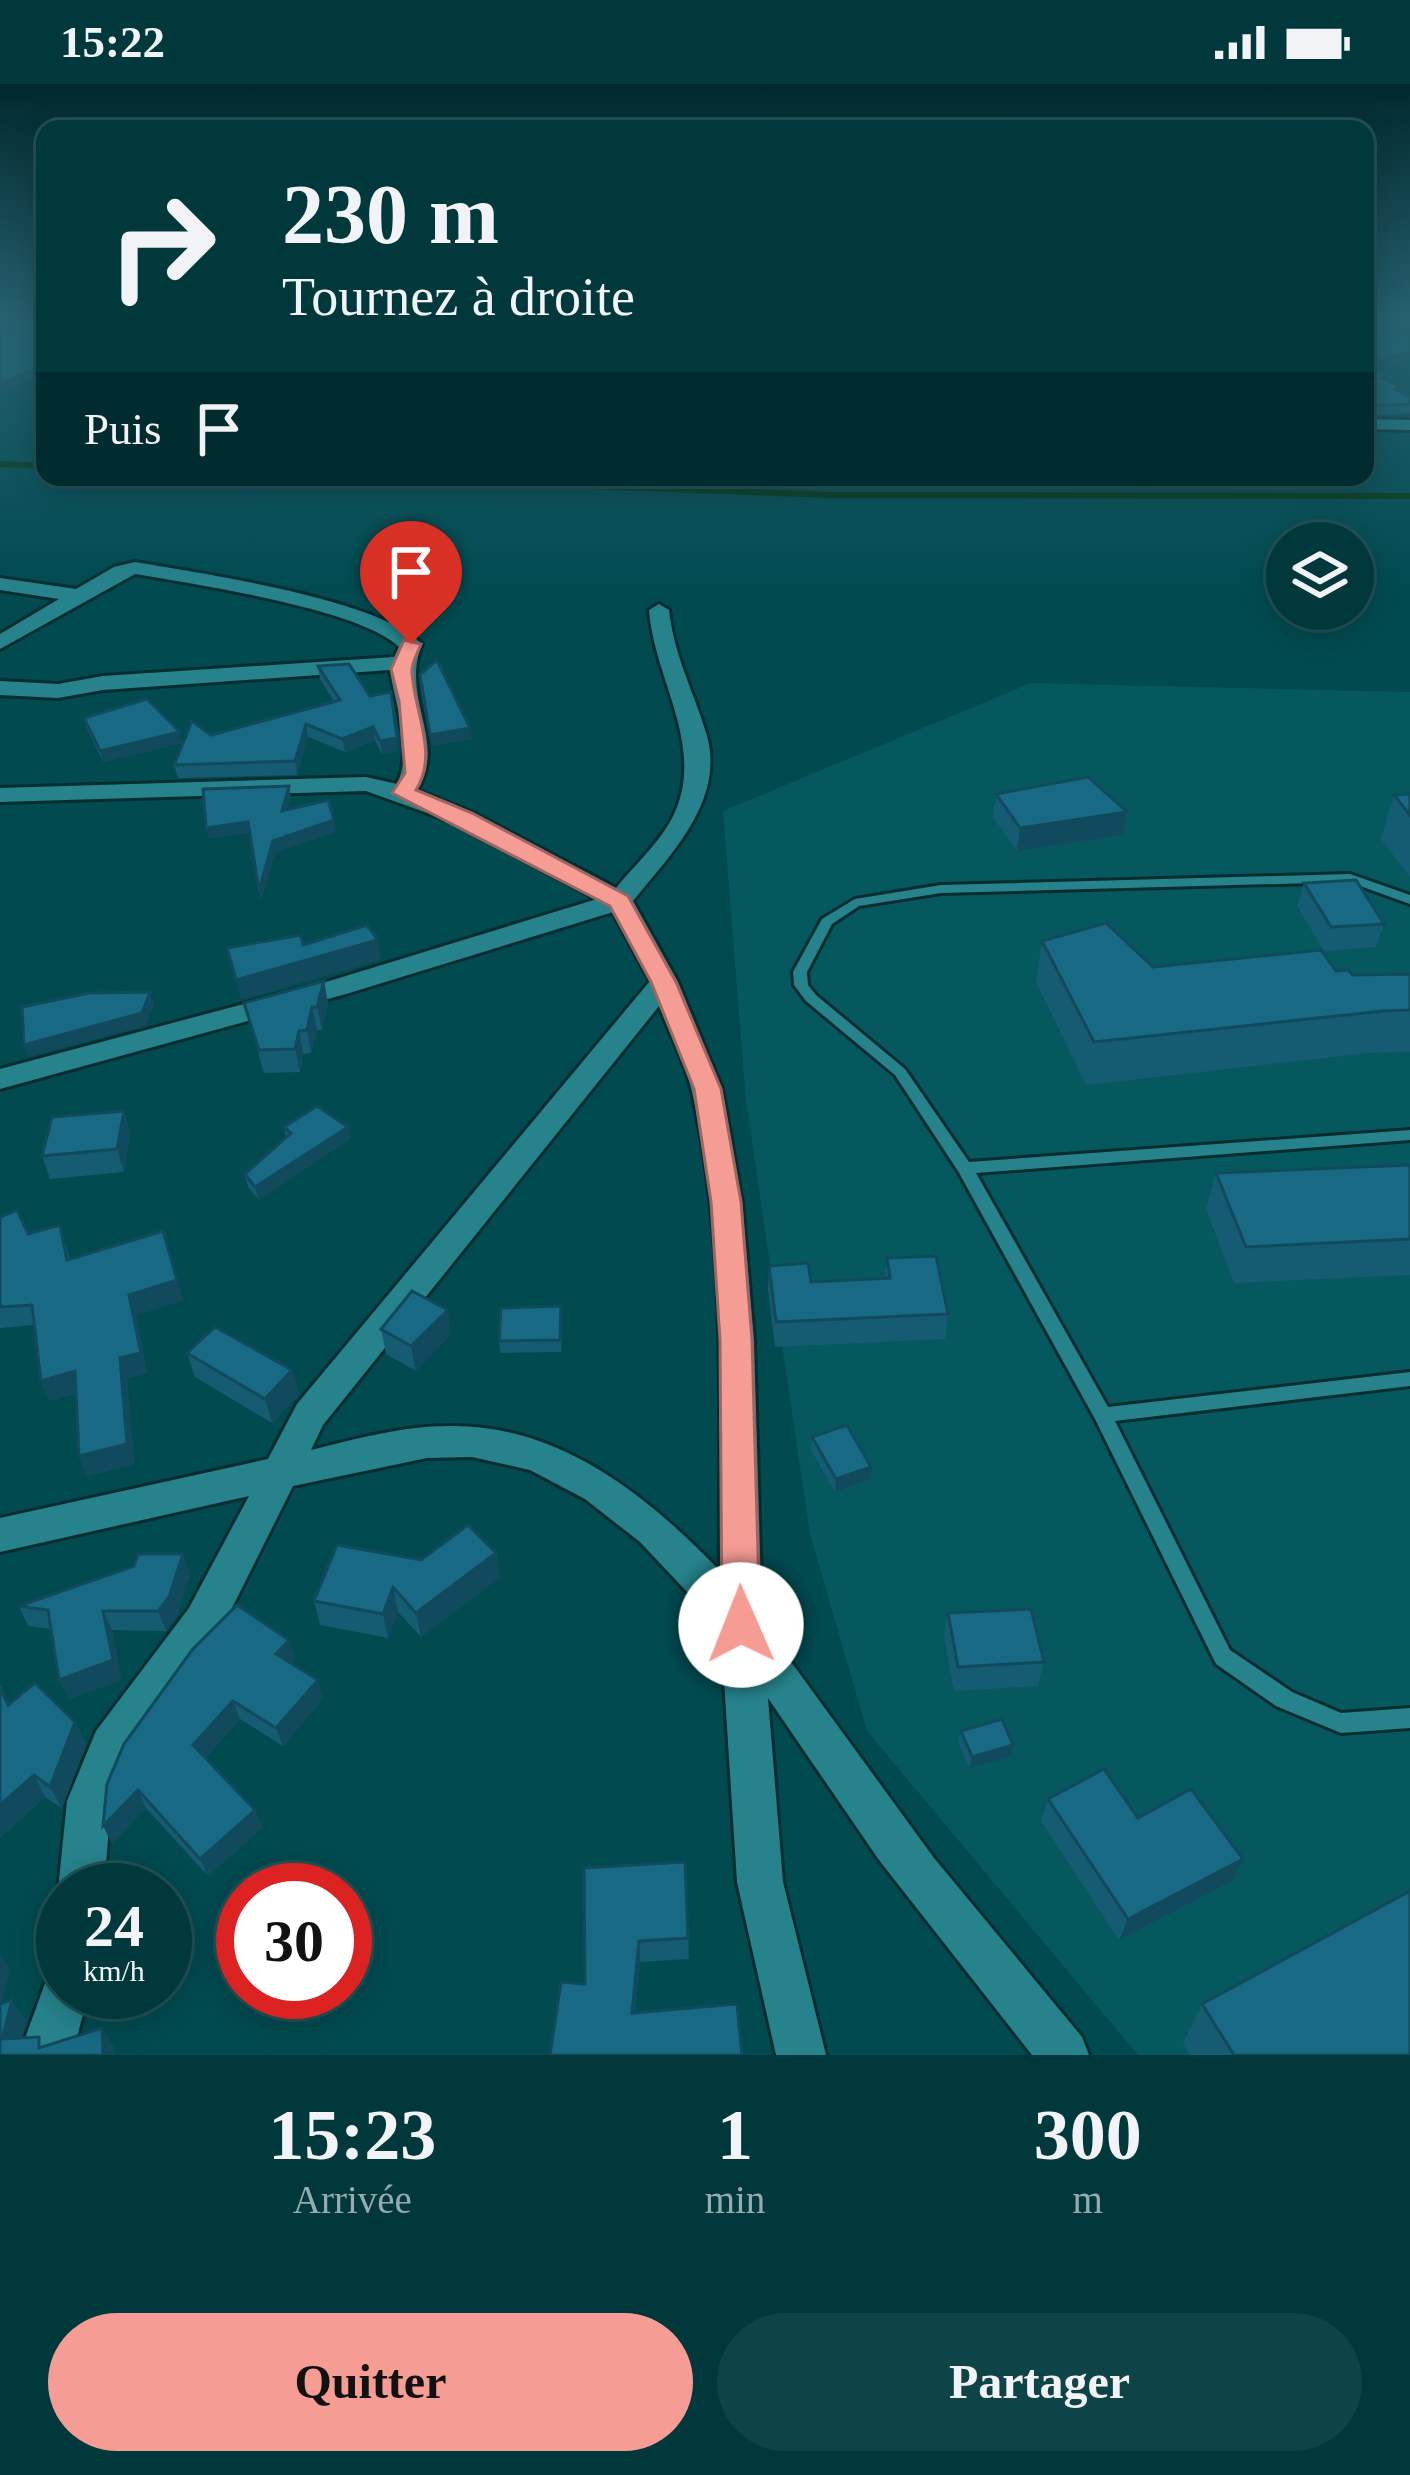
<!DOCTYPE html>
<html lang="fr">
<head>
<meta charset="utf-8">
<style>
	body { margin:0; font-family:"Times New Roman",serif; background:#0e4347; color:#f1f3f6; height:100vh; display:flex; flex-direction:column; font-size:45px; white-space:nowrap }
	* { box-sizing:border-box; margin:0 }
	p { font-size:39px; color:#95acaf }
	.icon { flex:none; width:66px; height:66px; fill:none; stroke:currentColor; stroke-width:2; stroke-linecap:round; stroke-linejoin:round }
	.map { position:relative; height:1971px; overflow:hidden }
	.side { display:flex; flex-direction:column; background:#00383c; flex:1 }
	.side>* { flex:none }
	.banner { position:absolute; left:36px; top:36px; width:1338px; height:366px; border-radius:24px; box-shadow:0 6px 30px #0003,0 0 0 3px #225256; background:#00383c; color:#f1f3f6; overflow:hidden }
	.controls { position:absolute; left:1266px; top:438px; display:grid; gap:24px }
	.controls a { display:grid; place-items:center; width:108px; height:108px; border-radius:50%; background:#00383c; box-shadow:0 6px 30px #0003,0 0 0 3px #225256; font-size:60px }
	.speed { position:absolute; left:36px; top:1779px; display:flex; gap:24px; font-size:60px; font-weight:700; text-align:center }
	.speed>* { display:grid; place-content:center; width:156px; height:156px; border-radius:50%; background:#00383c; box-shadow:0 6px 30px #0003,0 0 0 3px #225256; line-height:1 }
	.speed small { font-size:30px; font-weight:400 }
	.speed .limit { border:18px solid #d22; background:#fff; color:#111 }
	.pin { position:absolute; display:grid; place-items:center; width:102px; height:102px; color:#fff; margin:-123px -51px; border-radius:50% 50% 50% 0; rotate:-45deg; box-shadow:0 0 12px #0007 }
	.pin .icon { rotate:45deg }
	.me { position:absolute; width:132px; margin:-66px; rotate:359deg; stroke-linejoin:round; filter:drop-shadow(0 0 9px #0008) }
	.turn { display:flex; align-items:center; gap:42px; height:252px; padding:0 48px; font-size:54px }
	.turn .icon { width:156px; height:156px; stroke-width:2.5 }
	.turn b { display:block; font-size:84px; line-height:102px }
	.then { display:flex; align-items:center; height:114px; padding:0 48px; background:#0003; gap:24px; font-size:45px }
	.eta { display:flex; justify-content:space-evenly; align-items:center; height:204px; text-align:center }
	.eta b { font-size:72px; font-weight:700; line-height:84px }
	.action { display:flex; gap:24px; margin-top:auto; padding:24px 48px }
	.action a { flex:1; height:138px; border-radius:72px; background:#f59c95; color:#111; font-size:48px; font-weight:700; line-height:138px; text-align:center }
	.action a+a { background:#0e4347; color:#f1f3f6 }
	.status { display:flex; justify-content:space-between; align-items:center; height:84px; padding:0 60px; background:#00383c; direction:ltr }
	.status svg { height:33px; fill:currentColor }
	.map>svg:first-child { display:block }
	.built { fill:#06585f }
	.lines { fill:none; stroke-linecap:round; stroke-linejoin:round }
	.stream { stroke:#05340b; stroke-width:6 }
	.lane-casing { stroke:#052d30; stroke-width:6 }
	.street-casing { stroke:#052d30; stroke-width:6 }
	.lane { fill:#26838c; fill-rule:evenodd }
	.street { fill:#26838c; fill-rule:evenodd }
	.wall { fill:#155b72 }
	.shaded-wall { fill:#114a5c }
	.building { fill:#186a84; stroke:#114a5c; stroke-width:3 }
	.route { fill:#f59c95; stroke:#9f6561; stroke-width:3 }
</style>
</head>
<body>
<div class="status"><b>15:22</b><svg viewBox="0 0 49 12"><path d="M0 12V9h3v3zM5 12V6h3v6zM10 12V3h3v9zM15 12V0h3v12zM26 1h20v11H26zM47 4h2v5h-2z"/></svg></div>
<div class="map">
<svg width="1410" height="1971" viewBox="0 0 1410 1971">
	<rect width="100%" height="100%" fill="#004a50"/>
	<!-- built -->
	<polygon class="built" points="1031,599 1410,608 1410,1971 1138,1971 867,1647 810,1450 746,1017 723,727"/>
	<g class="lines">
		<!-- stream -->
		<g class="stream">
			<polyline points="0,380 45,382"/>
			<polyline points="345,393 833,411 1410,412"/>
		</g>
		<defs>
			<polygon id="lane" points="1350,790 1410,811 1410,820 1349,798 941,809 859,822 832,840 807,888 808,901 816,911 905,985 969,1078 1410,1046 1410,1056 976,1089 1108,1323 1410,1288 1410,1302 1115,1337 1230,1566 1292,1608 1341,1629 1410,1624 1410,1644 1341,1649 1276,1622 1216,1580 1095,1335 958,1087 895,991 806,917 794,901 793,888 822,835 855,815 941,801"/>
			<g id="street">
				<polygon points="1365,335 1410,336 1410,346 1365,345"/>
				<path d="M135,478C199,489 380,515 422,560C400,615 448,658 417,706L473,729L616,804C633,783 657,761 670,738C710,667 654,597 649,526L659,520L669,526C674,572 694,608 707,652C725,717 670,771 633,817L678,898L722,1005L742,1118L754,1256L762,1538L934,1774L1082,1953L1089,1971H1032L879,1776L768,1614L783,1798L826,1971H776L737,1798L721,1550L690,1511L640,1458L585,1415L530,1386L472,1373L427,1374L293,1402L219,1550L128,1676L111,1717L104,1806H63V1819L58,1806L67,1717L96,1647L189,1524L249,1412L0,1468V1434L268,1375L297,1320L650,897L613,828L346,910L0,1005V985L326,898L597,815L455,739L366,707L0,718V704L366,693L397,700C414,663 395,624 390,586L103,606L58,614L0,611V597L58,600L103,592L394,573L399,563C361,525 194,500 135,490L0,565V550L59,515L0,506V494L76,505L114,483ZM659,922C670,950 686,979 692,1008C728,1164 719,1329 720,1487C648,1412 559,1340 449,1342C402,1342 356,1355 311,1366L323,1341Z"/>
				<polygon points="63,1884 63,1908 89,1908 73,1968 19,1971 48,1891"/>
			</g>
		</defs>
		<!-- lane casing -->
		<use href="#lane" class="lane-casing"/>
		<!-- street casing -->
		<use href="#street" class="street-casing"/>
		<!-- lane -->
		<use href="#lane" class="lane"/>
		<!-- street -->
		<use href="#street" class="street"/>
	</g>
	<!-- wall -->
	<g class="wall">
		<polygon points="1376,233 1410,233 1410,244 1375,237"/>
		<polygon points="1365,239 1378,286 1391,298 1402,303 1401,308 1410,313 1410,329 1365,332"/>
		<polygon points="318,582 399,667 382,670 375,656 345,668 308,653 297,691 178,694 174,681 211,651 334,618 320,595"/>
		<polygon points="84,634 182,659 103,678 87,645"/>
		<polygon points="996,710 1123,751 1017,767 993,733"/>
		<polygon points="1410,710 1410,793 1381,755 1394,711"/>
		<polygon points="1304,799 1384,840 1376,863 1324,867 1297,822"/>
		<polygon points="1042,857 1153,883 1336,887 1353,891 1410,890 1410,968 1369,969 1086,1001 1036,898"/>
		<polygon points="324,897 328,920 322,946 317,946 311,969 303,970 300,988 264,989 244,919"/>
		<polygon points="124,1027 130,1049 124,1088 50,1095 42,1072"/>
		<polygon points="284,1043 348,1043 350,1055 259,1116 248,1103 245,1090 286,1053"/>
		<polygon points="1410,1081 1410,1191 1234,1199 1206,1125 1216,1089"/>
		<polygon points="0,1133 28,1150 60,1141 70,1175 183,1216 136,1231 147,1289 127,1294 134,1380 87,1392 79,1372 76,1309 49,1317 41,1297 34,1241 0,1244"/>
		<polygon points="887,1174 948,1230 945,1255 775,1263 768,1206 769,1182 811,1198 885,1194"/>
		<polygon points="562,1234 561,1268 500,1269 499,1257"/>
		<polygon points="381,1245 451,1250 416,1287 386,1270"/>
		<polygon points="187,1269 292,1286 299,1311 272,1339 195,1293"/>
		<polygon points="812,1353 870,1395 835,1408 811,1366"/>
		<polygon points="496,1469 500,1493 421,1553 398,1528 388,1554 320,1541 314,1517 421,1476"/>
		<polygon points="190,1490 177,1532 166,1547 112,1546 121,1596 69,1615 51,1545 28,1542 19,1522"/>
		<polygon points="948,1529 1044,1578 1038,1602 954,1607 944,1553"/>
		<polygon points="289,1556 295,1574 291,1579 323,1614 283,1662 240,1635 205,1674 255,1726 262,1744 208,1792 146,1724 112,1760 124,1660"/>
		<polygon points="0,1601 9,1621 75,1638 86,1660 62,1724 45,1713 0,1754"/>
		<polygon points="961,1647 1013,1661 1011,1673 969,1684 958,1658"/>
		<polygon points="1048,1715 1138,1734 1232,1797 1119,1856 1041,1737"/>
		<polygon points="685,1778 689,1875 640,1878 635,1929 737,1920 742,1971 550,1971 561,1898 585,1900 584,1784"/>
		<polygon points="1202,1920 1410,1971 1190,1971 1183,1959"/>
	</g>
	<!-- shaded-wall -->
	<g class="shaded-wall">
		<polygon points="1410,267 1410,275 1365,290 1367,281"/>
		<polygon points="45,280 45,290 0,310 0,300"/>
		<polygon points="306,640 308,653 297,691 295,677"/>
		<polygon points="373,643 375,656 345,668 342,655"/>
		<polygon points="470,644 472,655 432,662 430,651"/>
		<polygon points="180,648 182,659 103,678 100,667"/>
		<polygon points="397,654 399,667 382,670 380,657"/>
		<polygon points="289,702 291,714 284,739 282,727"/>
		<polygon points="1127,728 1123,751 1017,767 1020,744"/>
		<polygon points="334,736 336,748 275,769 261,818 259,806 273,757"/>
		<polygon points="248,738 250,749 209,755 206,744"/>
		<polygon points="378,856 381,876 241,916 236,896"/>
		<polygon points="324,897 328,920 322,946 317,923"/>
		<polygon points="150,908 154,920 146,942 28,973 24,961"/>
		<polygon points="312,923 317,946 311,969 307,946"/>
		<polygon points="299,947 303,970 300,988 295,965"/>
		<polygon points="124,1027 130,1049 124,1088 117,1065"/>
		<polygon points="348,1043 350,1055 259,1116 255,1103"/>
		<polygon points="163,1147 183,1216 136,1231 147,1289 127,1294 134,1380 87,1392 79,1372 129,1211"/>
		<polygon points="448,1226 451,1250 416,1287 411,1262"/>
		<polygon points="292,1286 299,1311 272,1339 265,1315"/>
		<polygon points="75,1287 82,1307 49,1317 41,1297"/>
		<polygon points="871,1383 870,1395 835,1408 836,1395"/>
		<polygon points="496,1469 500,1493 421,1553 416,1529"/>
		<polygon points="183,1470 190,1490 177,1532 166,1547 158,1527"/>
		<polygon points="393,1503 398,1528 388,1554 383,1530"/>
		<polygon points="103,1527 112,1546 121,1596 69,1615 59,1596"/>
		<polygon points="289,1556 295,1574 282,1589 276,1570"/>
		<polygon points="318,1596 323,1614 283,1662 276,1644"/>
		<polygon points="233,1617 240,1635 200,1679 193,1661"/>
		<polygon points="75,1638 86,1660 62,1724 50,1703"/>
		<polygon points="1013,1661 1011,1673 969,1684 972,1673"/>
		<polygon points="34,1691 45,1713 0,1754 0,1721"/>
		<polygon points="138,1706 146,1724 112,1760 103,1742"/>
		<polygon points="255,1726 262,1744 208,1792 200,1775"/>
		<polygon points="1243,1775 1232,1797 1119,1856 1128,1835"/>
		<polygon points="639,1857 640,1878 633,1950 632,1929"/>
		<polygon points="0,1869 10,1885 0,1927"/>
		<polygon points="12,1916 27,1937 17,1971 2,1955"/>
		<polygon points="102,1944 115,1964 115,1971 103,1971"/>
	</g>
	<!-- building -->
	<g class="building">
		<polygon points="0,233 45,233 45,280 0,300"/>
		<polygon points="1365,239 1366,244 1410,251 1410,267 1367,281 1392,292 1381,294 1402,303 1395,305 1410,313 1410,320 1365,322"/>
		<polygon points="437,576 470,644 430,651 420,591"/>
		<polygon points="349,580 370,612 391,608 397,654 380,657 373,643 342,655 306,640 295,677 174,681 192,637 211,651 340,616 318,582"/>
		<polygon points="147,615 180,648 100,667 84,634"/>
		<polygon points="1088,693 1127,728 1020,744 996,710"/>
		<polygon points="289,702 282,727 328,716 334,736 273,757 259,806 248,738 206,744 203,705"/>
		<polygon points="1410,710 1410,731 1394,711"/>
		<polygon points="1356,796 1384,840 1331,843 1304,799"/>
		<polygon points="1106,839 1153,883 1321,866 1336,887 1348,886 1353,891 1410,890 1410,926 1383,927 1094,958 1042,857"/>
		<polygon points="367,841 378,856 236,896 227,864 301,851 303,861"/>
		<polygon points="324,897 317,923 312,923 307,946 299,947 295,965 259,966 244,919"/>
		<polygon points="150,908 142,929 24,961 22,923 89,909"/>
		<polygon points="317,1022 348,1043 255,1103 245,1090 291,1049 284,1043"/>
		<polygon points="124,1027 117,1065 42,1072 52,1033"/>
		<polygon points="1410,1081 1410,1155 1246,1163 1216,1089"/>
		<polygon points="17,1126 28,1150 60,1141 67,1176 163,1147 177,1196 129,1211 141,1269 120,1274 127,1360 79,1372 75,1287 41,1297 32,1221 0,1223 0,1133"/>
		<polygon points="936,1172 948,1230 776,1238 769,1182 808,1179 811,1198 890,1194 887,1174"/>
		<polygon points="412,1207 448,1226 411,1262 381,1245"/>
		<polygon points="561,1222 560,1256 499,1257 501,1224"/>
		<polygon points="215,1243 292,1286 265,1315 187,1269"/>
		<polygon points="847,1341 871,1383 836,1395 812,1353"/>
		<polygon points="468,1441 496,1469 416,1529 393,1503 383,1530 314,1517 337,1461 421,1476"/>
		<polygon points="138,1470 183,1470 169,1513 158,1527 103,1527 113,1576 59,1596 48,1526 19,1522 134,1482"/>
		<polygon points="237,1521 289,1556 276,1570 318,1596 276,1644 233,1617 193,1661 255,1726 200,1775 138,1706 103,1742 107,1700 124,1660 192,1566"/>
		<polygon points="1031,1525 1044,1578 958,1583 948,1529"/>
		<polygon points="35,1599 75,1638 50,1703 34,1691 0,1721 0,1604 8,1621"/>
		<polygon points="1002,1635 1013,1661 972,1673 961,1647"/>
		<polygon points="1104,1685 1138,1734 1191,1705 1243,1775 1128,1835 1048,1715"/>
		<polygon points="685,1778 688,1854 639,1857 632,1929 737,1920 742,1971 550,1971 561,1898 585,1900 584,1784"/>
		<polygon points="117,1784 130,1806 85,1806"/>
		<polygon points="1410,1807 1410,1971 1234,1971 1202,1920"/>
		<polygon points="12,1916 2,1955 39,1953 39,1964 102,1944 103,1971 0,1971 0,1920"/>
	</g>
	<!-- sky -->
	<linearGradient id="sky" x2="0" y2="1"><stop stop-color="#00292c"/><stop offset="0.46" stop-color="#26606f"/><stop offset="1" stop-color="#26606f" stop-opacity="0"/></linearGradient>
	<rect width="1410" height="509" fill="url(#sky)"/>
	<!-- route -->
	<path class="route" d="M404,556L421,560C418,569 411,579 412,588C414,628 439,670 416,706L472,729L628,812L676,898L721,1005L741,1118L752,1256L760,1541L754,1553L741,1558L727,1553L722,1541L720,1256L711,1118L694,1005L651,898L610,822L392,709L405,689L399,617L391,585Z"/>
</svg>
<div class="controls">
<a><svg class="icon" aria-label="layers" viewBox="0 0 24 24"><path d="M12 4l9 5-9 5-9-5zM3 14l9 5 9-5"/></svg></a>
</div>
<div class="speed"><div>24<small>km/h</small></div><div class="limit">30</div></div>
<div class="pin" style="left:411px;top:560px;background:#d93025"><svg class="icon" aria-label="arrive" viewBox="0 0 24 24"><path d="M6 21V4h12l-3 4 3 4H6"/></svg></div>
<svg class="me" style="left:741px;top:1541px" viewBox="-20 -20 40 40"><circle r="19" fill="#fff"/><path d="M0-13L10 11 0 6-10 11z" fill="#f59c95"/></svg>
<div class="banner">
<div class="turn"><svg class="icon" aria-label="right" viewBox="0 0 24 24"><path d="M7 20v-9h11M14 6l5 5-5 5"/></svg><div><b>230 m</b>Tournez à droite</div></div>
<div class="then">Puis<svg class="icon" aria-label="arrive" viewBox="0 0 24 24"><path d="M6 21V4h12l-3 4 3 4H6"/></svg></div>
</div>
</div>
<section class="side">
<div class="eta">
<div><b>15:23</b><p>Arrivée</p></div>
<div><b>1</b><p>min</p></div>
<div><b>300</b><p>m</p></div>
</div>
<div class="action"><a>Quitter</a><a>Partager</a></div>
</section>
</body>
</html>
